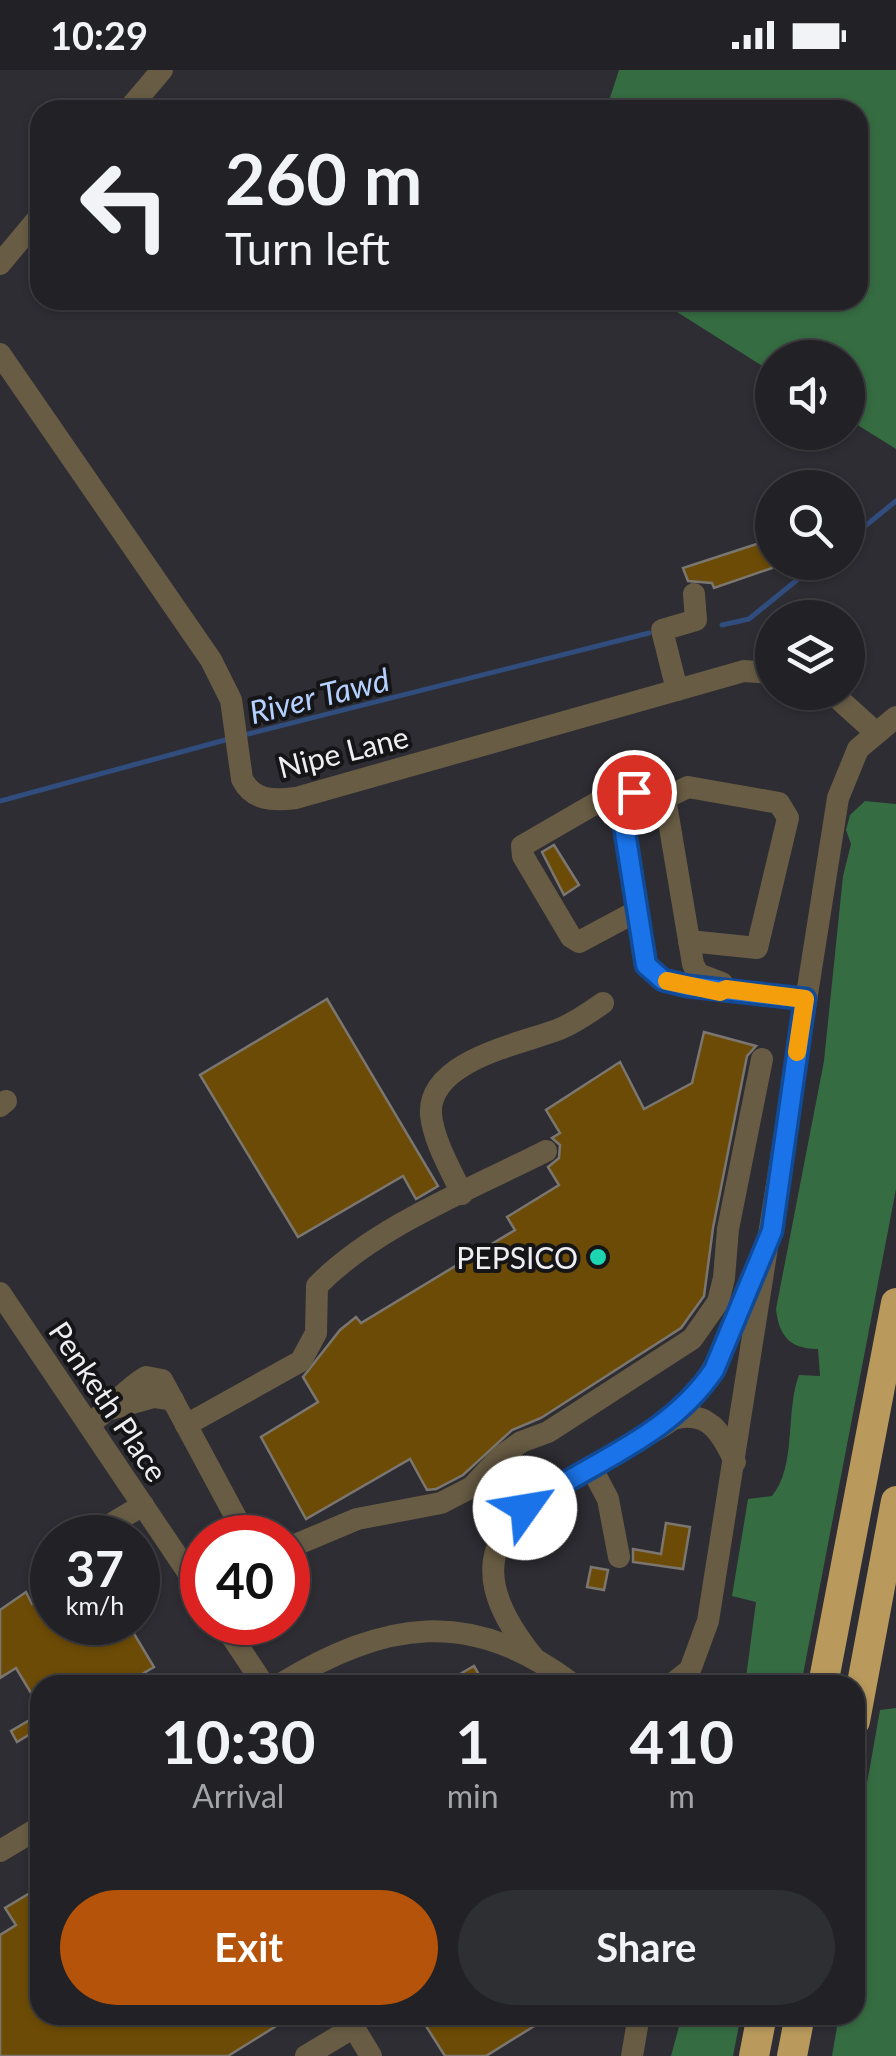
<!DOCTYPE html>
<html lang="en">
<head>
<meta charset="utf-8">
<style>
	body { margin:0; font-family:Lato,sans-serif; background:#2e2f32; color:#f1f3f6; height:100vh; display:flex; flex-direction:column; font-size:38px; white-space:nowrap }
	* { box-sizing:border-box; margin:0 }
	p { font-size:32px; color:#a2a4a7 }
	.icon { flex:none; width:55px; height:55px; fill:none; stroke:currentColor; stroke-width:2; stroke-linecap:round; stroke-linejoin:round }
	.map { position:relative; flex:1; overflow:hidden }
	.panel { position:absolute; left:30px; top:1605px; width:835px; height:350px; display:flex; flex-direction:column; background:#222226; border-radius:30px; box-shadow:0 2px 8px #0004,0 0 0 2px #3f3f43 }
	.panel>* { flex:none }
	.hud { position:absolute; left:30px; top:30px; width:838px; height:210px; border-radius:30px; box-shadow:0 2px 8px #0004,0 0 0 2px #3f3f43; background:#222226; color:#f1f3f6; overflow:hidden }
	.fabs { position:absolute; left:755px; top:270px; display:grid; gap:20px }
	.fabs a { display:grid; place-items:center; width:110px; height:110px; border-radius:50%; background:#222226; box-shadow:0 2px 8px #0004,0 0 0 2px #3f3f43; font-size:50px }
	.speed { position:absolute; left:30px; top:1445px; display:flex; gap:20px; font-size:50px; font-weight:700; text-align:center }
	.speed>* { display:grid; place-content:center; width:130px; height:130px; border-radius:50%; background:#222226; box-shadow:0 2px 8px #0004,0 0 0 2px #3f3f43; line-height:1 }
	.speed small { font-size:25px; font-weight:400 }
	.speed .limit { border:15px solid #d22; background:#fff; color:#111 }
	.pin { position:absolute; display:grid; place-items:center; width:85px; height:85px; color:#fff; margin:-42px; border:5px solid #fff; border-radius:50%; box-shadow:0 2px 10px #0007 }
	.me { position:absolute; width:110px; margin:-55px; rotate:58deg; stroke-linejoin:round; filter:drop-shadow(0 0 8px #0008) }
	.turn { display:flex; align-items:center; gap:35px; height:210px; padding:0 30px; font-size:45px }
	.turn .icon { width:130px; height:130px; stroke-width:2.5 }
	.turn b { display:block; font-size:70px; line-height:85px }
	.eta { display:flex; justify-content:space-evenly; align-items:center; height:170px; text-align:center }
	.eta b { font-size:60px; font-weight:700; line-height:70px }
	.cta { display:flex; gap:20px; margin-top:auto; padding:20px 30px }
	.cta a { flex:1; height:115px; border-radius:60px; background:#b45309; color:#fff; font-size:40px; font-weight:700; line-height:115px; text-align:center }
	.cta a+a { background:#2e2f32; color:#f1f3f6 }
	.status { display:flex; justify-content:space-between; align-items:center; height:70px; padding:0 50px; background:#222226; direction:ltr }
	.status svg { height:28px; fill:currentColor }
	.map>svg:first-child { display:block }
	.forest { fill:#366c42 }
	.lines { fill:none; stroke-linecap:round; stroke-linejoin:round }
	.stream { stroke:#304d7d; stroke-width:5 }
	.building { fill:#6c4b06; stroke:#7b7770; stroke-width:2.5 }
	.minor { stroke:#685c44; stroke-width:22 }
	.highway { stroke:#b99a5c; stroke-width:30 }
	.route-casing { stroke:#114b97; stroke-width:25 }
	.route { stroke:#1a73e8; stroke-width:18 }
	.slow { stroke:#f59e0b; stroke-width:18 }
	.poi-dot { fill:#1ed5b1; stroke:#151518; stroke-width:4 }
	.labels { text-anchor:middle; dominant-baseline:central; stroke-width:8; stroke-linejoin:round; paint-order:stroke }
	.street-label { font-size:30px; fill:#ededf2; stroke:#151518 }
	.poi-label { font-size:30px; fill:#ededf2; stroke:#151518; text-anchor:end }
	.water-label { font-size:32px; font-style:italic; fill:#b4d0fe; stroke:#151518 }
</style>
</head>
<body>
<div class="status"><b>10:29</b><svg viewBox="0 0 49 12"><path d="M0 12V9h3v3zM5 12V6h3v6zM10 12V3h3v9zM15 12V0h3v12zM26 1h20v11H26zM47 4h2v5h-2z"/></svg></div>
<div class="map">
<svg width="896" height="1986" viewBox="0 0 896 1986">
	<rect width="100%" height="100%" fill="#2d2d33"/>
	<!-- forest -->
	<g class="forest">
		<polygon points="619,0 896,0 896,379 848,349 848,288 772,288 772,302 658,230 858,230 858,40 606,40"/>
		<path d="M865,731L896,734V1119L801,1615H745L756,1532L732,1526L748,1429L772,1426C797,1396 785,1341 799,1305L820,1306L818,1279C790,1279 779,1266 776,1239L824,991L843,806L851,774L846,760L850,745Z"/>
		<polygon points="896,1638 896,1986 832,1986 839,1945 855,1945 855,1781 880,1640"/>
		<polygon points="682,1945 741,1945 733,1986 671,1986"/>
	</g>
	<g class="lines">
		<!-- stream -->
		<g class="stream">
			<polyline points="848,470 896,431"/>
			<polyline points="722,555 749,549 819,492"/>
			<polyline points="244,665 649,563"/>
			<polyline points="0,731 229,669"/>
		</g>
	</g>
	<!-- building -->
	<g class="building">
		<polygon points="772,469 772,498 714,518 712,513 688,511 683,498"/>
		<polygon points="554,775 579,815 564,825 542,782"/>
		<polygon points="327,929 438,1116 416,1129 403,1106 298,1167 200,1005"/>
		<polygon points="704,962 756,976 747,986 713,1158 704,1226 681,1258 541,1348 512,1360 463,1405 436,1419 427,1420 410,1389 306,1449 261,1367 318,1332 303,1307 340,1260 356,1247 361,1253 515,1160 507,1147 559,1115 548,1097 559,1088 560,1075 552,1068 560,1063 546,1040 620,992 644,1039 692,1013"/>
		<polygon points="666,1453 690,1457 683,1499 633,1492 633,1479 661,1484"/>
		<polygon points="591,1497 608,1500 604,1520 587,1517"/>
		<polygon points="52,1521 52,1552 127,1552 154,1597 123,1615 40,1615 40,1638 16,1598 0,1608 0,1540 26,1522 32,1534"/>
		<polygon points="474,1596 485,1615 441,1615"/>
		<polygon points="40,1644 40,1658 17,1672 11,1661"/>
		<polygon points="40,1817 40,1945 294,1945 228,1986 0,1986 0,1865 16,1855 5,1838"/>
		<polygon points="419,1945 552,1945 486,1986 445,1986"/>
	</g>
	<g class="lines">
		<!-- minor -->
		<g class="minor">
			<polyline points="128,40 162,0"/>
			<polyline points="0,194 40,146"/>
			<path d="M0,284L211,590L231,630L242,709C253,731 274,731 296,728L744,601L772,603"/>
			<polyline points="677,620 662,560 696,550 694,524"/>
			<polyline points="831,622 874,661"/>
			<polyline points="665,728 688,717 779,733 788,748 757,878 689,871"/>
			<polyline points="623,730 598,732 522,776 523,786 571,867 579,872 637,841"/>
			<path d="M726,919L722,913L698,904L693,894L665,728C651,717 636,719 623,730L621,737L645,895L663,910L688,917L805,929"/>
			<polyline points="0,1036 6,1031"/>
			<path d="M462,1124C451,1100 434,1072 431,1045C427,991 520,974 557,960C573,954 589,943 603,933"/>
			<polyline points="0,1223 202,1523"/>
			<polyline points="111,1339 154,1327 173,1330"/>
			<path d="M673,1349C708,1339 722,1363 735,1392"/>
			<path d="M89,1354C110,1340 124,1320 146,1307L162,1310L247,1468"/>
			<path d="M186,1355L301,1291L316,1263L317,1216C374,1157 473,1118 546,1081"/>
			<polyline points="591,1397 608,1429 619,1487"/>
			<polyline points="103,1459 143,1435"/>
			<polyline points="288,1478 357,1449 441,1433 472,1417 500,1387 521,1372 548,1362 692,1269 718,1232 724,1208 728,1159 762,989"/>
			<polyline points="222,1552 264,1615"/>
			<path d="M534,1588C436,1467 533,1431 629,1375C644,1366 662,1359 675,1347C718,1308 734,1252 756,1200"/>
			<path d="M279,1615C384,1551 471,1536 574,1615"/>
			<polyline points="671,1615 690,1600 708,1551 838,728 858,679 896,647"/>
			<polyline points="0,1781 40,1757"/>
			<polyline points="348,1948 371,1986"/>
			<polyline points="306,1986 354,1957"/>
			<polyline points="632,1986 639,1945"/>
		</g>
		<!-- highway -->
		<g class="highway">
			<polyline points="823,1615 896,1233"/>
			<polyline points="855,1651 896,1431"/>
			<polyline points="754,1986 762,1945"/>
			<polyline points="792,1986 800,1945"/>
		</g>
	</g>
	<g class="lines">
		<defs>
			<path id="route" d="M525,1438C591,1391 667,1369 714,1300L772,1161L805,929L688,916L663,910L646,895L621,737L622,730L634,722"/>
		</defs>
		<!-- route casing -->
		<use href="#route" class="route-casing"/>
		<!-- route -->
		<use href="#route" class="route"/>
		<!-- slow -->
		<polyline class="slow" points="667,911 720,922 726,919 805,929 797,982"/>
	</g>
	<!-- markers -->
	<circle class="poi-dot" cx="598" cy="1187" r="10"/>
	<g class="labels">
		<!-- street labels -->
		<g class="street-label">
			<text transform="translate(343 681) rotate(-14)">Nipe Lane</text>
			<text transform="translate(109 1331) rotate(56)">Penketh Place</text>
		</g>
		<!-- poi labels -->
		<g class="poi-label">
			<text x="578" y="1187">PEPSICO</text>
		</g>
		<!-- water labels -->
		<g class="water-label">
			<text transform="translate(319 625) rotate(-14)">River Tawd</text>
		</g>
	</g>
</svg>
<div class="fabs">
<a><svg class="icon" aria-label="sound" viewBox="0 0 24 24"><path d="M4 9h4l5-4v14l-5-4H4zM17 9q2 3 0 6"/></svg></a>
<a><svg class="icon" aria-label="search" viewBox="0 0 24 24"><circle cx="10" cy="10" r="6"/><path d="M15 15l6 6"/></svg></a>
<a><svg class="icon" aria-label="layers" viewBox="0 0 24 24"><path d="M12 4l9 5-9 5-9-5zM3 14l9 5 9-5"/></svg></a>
</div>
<div class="speed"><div>37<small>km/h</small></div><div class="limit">40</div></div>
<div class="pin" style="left:634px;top:722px;background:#d93025"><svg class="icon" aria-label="arrive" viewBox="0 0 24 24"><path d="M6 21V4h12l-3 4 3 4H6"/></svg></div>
<svg class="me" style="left:525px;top:1438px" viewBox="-20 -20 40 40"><circle r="19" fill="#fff"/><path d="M0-13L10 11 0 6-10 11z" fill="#1a73e8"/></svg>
<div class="hud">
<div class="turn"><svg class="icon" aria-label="left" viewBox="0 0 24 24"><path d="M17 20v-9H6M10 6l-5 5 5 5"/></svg><div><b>260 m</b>Turn left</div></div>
</div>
<section class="panel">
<div class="eta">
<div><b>10:30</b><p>Arrival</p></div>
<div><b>1</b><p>min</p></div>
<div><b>410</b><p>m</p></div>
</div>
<div class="cta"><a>Exit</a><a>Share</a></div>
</section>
</div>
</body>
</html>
